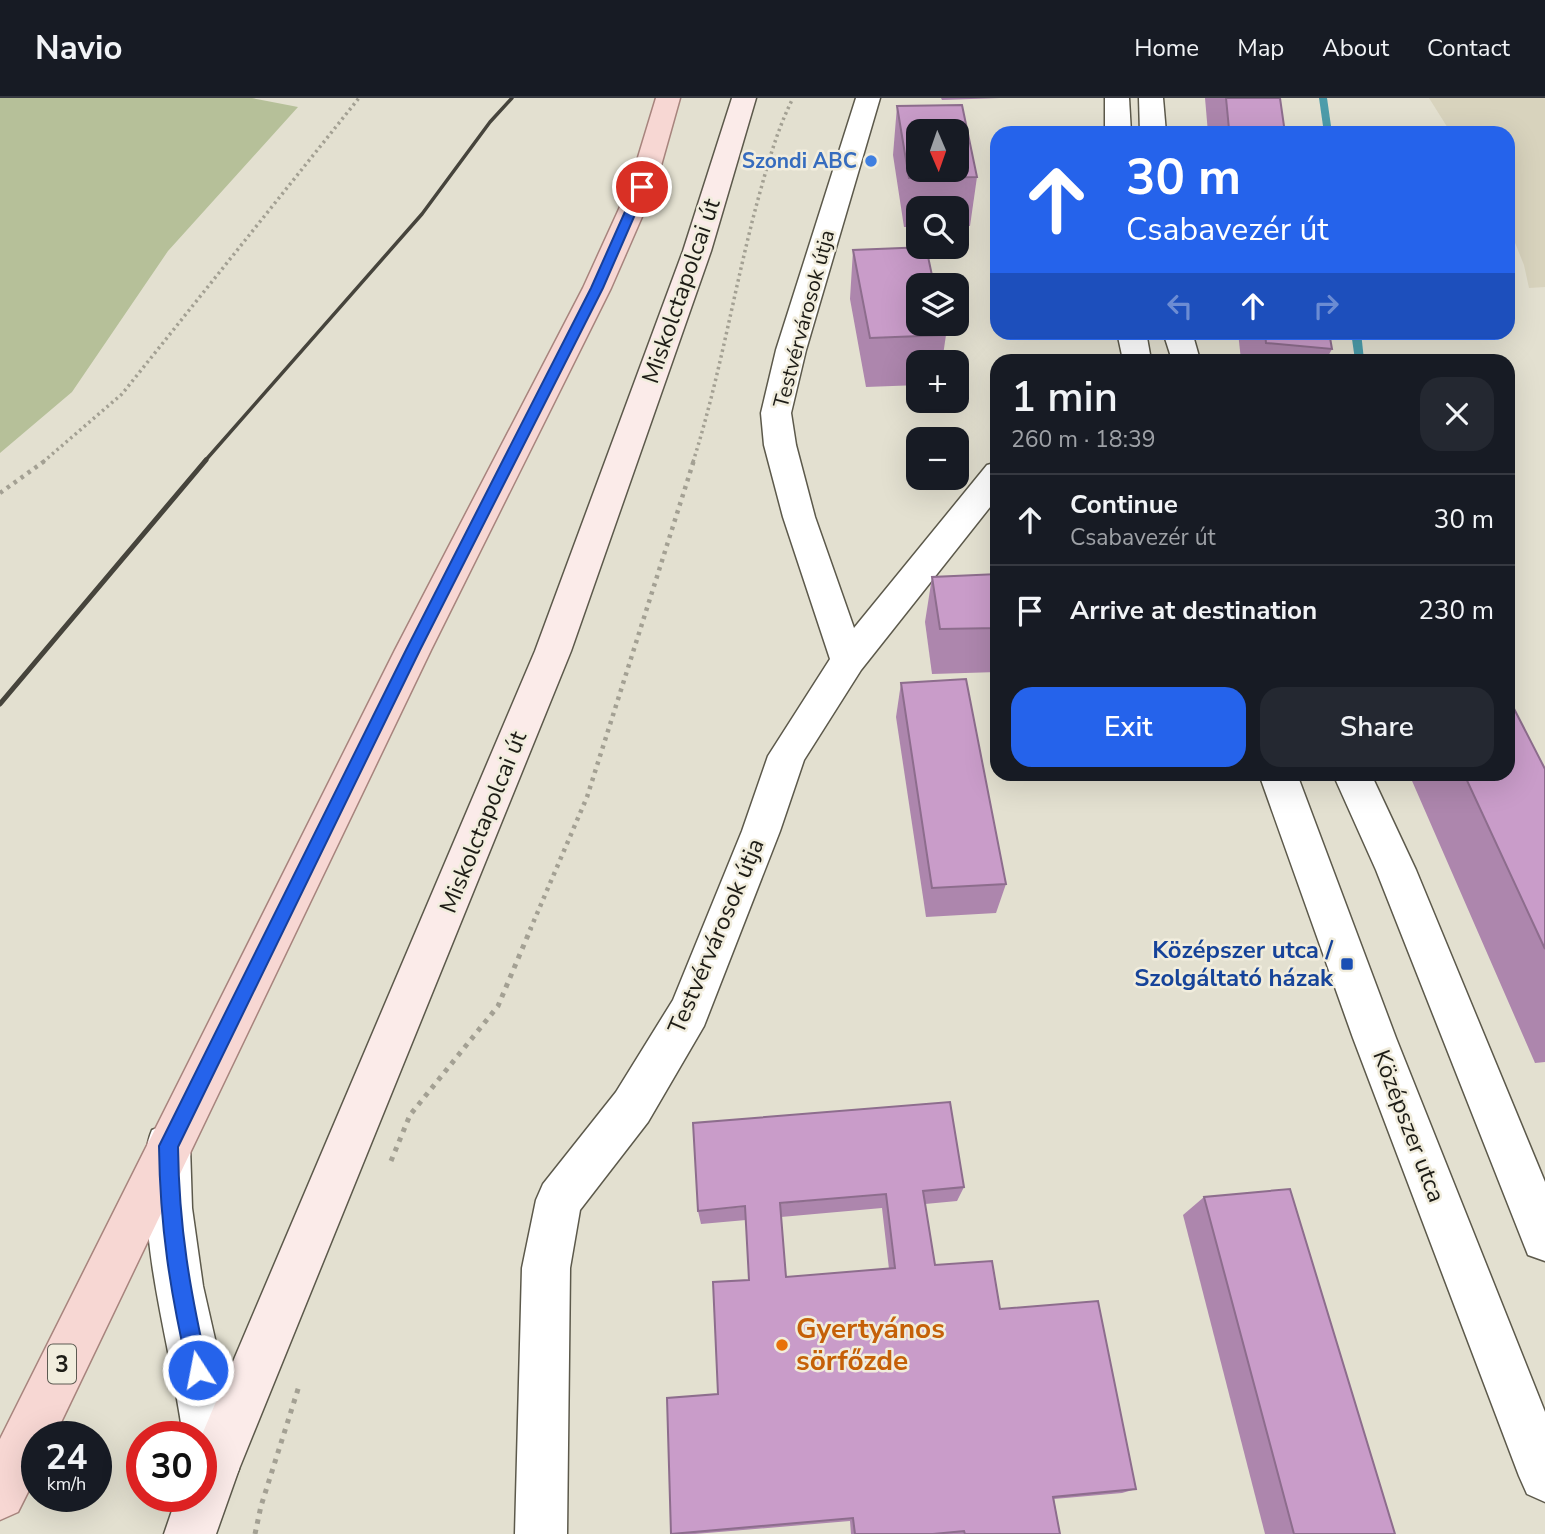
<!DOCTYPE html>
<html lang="en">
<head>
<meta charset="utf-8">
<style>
	body { margin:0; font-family:"Nunito Sans",sans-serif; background:#242831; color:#f1f3f6; height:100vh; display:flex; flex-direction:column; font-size:26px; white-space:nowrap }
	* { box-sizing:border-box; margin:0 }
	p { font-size:23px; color:#9ea1a6 }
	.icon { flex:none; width:38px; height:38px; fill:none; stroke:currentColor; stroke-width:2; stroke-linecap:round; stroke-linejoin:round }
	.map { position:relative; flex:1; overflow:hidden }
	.panel { position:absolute; left:990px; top:256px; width:525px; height:427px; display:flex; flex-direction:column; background:#171b24; border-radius:21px; box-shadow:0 7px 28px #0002 }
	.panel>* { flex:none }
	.banner { position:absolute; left:990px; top:28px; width:525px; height:214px; border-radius:21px; box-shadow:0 7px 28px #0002; background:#2563eb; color:#fff; overflow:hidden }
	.needle { width:46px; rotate:178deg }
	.tools { position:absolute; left:906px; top:21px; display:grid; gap:14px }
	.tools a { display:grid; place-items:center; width:63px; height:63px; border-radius:14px; background:#171b24; box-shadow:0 7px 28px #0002; font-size:35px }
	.speed { position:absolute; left:21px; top:1323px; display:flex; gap:14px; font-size:35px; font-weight:700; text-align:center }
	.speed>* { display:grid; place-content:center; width:91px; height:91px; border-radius:50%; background:#171b24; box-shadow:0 7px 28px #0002; line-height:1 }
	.speed small { font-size:18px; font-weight:400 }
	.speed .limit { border:10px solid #d22; background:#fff; color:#111 }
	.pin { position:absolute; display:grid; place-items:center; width:60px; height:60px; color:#fff; margin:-30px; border:4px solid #fff; border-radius:50%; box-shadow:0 2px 7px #0007 }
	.me { position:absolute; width:77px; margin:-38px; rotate:349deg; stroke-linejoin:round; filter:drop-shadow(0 0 5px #0008) }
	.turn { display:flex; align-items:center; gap:24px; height:147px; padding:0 21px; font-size:32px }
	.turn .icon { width:91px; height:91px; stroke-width:2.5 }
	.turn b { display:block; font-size:49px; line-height:60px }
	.lanes { display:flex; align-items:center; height:66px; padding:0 21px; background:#0003; justify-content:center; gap:35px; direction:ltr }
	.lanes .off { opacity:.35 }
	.round { display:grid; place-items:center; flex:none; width:74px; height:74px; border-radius:21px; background:#242831 }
	.summary { display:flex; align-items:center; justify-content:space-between; height:119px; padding:0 21px }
	h1 { font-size:42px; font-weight:600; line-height:52px }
	.button { display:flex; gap:14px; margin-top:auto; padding:14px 21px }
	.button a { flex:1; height:80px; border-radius:21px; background:#2563eb; color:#fff; font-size:28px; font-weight:600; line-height:80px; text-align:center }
	.button a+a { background:#242831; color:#f1f3f6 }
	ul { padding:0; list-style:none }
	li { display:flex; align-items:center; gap:21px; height:91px; padding:0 21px; border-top:2px solid #363941 }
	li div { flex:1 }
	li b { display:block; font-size:26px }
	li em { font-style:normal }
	header { display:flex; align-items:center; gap:42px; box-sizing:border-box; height:98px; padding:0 35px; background:#171b24; border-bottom:2px solid #363941 }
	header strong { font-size:33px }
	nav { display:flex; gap:38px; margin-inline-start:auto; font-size:24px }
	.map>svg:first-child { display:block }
	.built { fill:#d8d3bd }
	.green { fill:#b6c099 }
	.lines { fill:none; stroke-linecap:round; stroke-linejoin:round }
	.stream { fill:#4c9caa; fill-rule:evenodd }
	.street-casing { stroke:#5c594b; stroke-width:3 }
	.secondary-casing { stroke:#5c594b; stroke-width:3 }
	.primary-casing { stroke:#a7847d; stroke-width:3 }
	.path-far2 { stroke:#a3a093; stroke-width:3.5; stroke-dasharray:2.5 3.5; stroke-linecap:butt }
	.path-far1 { stroke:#a3a093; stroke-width:4.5; stroke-dasharray:3.5 5; stroke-linecap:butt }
	.path { stroke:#a3a093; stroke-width:5; stroke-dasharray:4.5 6; stroke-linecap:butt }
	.street { fill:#fff; fill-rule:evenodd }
	.secondary { fill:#fbebe9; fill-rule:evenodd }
	.primary { fill:#f7d7d3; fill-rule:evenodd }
	.rail-far1 { stroke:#46443c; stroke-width:3.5 }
	.rail { stroke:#46443c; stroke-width:5 }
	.wall { fill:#ad86ad; fill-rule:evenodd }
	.building { fill:#c99cc9; stroke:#8d6d8d; stroke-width:2; fill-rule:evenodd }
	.route { fill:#2563eb; stroke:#184099; stroke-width:2 }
	.shop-dot { fill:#3f7fe0; stroke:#f1eddd; stroke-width:2.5 }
	.transit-dot { fill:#1a4fb4; stroke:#f1eddd; stroke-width:2.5 }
	.food-dot { fill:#e8710a; stroke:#f1eddd; stroke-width:2.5 }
	.labels { text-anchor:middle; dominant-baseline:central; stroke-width:5; stroke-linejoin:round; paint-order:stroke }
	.far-shop-label { font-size:21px; font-weight:bold; fill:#366cbe; stroke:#f1eddd; text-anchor:end }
	.far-street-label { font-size:21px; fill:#1d1c16; stroke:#f1eddd }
	.shield { fill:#f1eddd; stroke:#5d5b52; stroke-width:2 }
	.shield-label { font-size:23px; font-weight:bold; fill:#1d1c16 }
	.street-label { font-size:24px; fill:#1d1c16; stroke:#f1eddd }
	.transit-label { font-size:24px; font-weight:bold; fill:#164399; stroke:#f1eddd; text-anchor:end }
	.near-food-label { font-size:28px; font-weight:bold; fill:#c56008; stroke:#f1eddd; text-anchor:start }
</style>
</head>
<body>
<header>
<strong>Navio</strong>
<nav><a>Home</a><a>Map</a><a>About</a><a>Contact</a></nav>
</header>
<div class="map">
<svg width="1545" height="1436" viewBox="0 0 1545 1436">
	<rect width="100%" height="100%" fill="#e3e0d0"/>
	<!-- built -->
	<polygon class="built" points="1429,0 1545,0 1545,189 1529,190 1524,167 1509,130 1508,35 1451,35"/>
	<!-- green -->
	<polygon class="green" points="0,0 252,0 298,9 168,153 72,294 0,355"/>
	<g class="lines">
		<!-- stream -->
		<g class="stream">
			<polygon points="1319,0 1327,0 1332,35 1324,35"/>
			<polygon points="1351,234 1361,234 1364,262 1355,262"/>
		</g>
		<defs>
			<g id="street">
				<polygon points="856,0 880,0 806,252 791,315 796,347 815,419 854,530 987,367 998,364 998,399 861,572 804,662 780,733 704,928 648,1024 580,1112 570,1170 567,1436 515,1436 522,1170 536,1102 543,1086 616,994 673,902 742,733 768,658 830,561 783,419 764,347 761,315 776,252"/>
				<polygon points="1105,0 1129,0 1131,35 1105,35"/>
				<polygon points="1139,0 1163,0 1166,35 1140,35"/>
				<polygon points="1117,234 1146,234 1151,262 1123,262"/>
				<polygon points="1163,234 1192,234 1200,262 1172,262"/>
				<polygon points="1259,676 1297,676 1396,940 1545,1314 1545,1404 1527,1396 1519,1378 1353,940"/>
				<polygon points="1333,676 1371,676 1416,772 1545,1084 1545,1163 1528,1157 1376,772"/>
				<path d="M168,1026L184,1032L190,1048L192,1110L203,1188L227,1294L239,1371L231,1389L213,1397L201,1392V1339H183C172,1256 146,1174 146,1090C146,1069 144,1051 152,1032Z"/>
			</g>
			<polygon id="secondary" points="732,0 756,0 711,153 571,553 239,1371 216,1436 164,1436 177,1398 201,1398 201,1339 535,553 683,153"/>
			<polygon id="primary" points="656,0 680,0 655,89 611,190 431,552 54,1339 37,1339 37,1376 18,1414 0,1422 0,1341 395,552 583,190 629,89"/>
		</defs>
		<!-- street casing -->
		<use href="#street" class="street-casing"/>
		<!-- secondary casing -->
		<use href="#secondary" class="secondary-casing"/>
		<!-- primary casing -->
		<use href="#primary" class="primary-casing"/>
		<!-- path-far2 -->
		<g class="path-far2">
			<polyline points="43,364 122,296 359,0"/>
			<path d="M693,364C720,279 734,191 757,105C767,69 776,34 793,0"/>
		</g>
		<!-- path-far1 -->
		<g class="path-far1">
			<polyline points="0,395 46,362"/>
			<polyline points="530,832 587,699 694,362"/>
		</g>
		<!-- path -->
		<g class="path">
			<polyline points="391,1063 410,1017 498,908 531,830"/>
			<polyline points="255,1436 261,1408 299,1288"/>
		</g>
		<!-- street -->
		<use href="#street" class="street"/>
		<!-- secondary -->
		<use href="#secondary" class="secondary"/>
		<!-- primary -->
		<use href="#primary" class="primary"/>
		<!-- rail-far1 -->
		<polyline class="rail-far1" points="204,364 422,116 490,24 512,0"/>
		<!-- rail -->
		<polyline class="rail" points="0,606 206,362"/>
	</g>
	<!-- wall -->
	<g class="wall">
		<polygon points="941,0 1000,0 942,2"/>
		<polygon points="1205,0 1280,0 1285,35 1208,35"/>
		<polygon points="897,8 977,79 970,128 957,128 957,110 919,110 919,129 904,129 893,57"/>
		<polygon points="853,152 946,237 942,264 919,264 919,287 866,289 850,201"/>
		<polygon points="1238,234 1329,234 1332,251 1326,262 1241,262"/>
		<polygon points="998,476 998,574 932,576 925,524 932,479"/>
		<polygon points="901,585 1006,786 996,815 926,819 896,619"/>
		<polygon points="1545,671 1545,964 1535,965 1409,676 1508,676"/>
		<path d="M964,1089L957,1103L925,1106L935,1167L1000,1211L1136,1391L1122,1395L1054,1401L1060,1436H851L850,1423L695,1436H671L718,1296L749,1182L746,1122L701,1126L698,1113ZM882,1110L889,1171L786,1179L781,1119Z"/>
		<polygon points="1204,1099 1395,1436 1265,1436 1183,1117"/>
	</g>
	<!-- building -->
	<g class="building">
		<polygon points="1226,0 1280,0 1285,35 1221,35 1220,30 1229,31"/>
		<path d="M962,7L977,79L909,80L897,8ZM919,33H957V72H919Z"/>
		<polygon points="926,149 934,187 919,187 919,226 943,226 946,237 870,240 853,152"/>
		<polygon points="1265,234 1329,234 1332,251 1266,245"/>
		<polygon points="998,476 998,530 940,531 932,479"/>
		<polygon points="966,581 1006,786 932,790 901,585"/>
		<polygon points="1508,599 1545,671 1545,851 1464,676 1508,676"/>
		<path d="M950,1004L964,1089L923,1093L935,1167L992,1163L1000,1211L1098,1203L1136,1391L1053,1399L1060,1436H965L964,1433L933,1436H855L853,1420L671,1436L667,1300L718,1296L713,1184L749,1182L745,1108L698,1113L693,1025ZM886,1096L895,1170L786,1179L780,1105Z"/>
		<polygon points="1290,1091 1395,1436 1294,1436 1204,1099"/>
	</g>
	<!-- route -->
	<path class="route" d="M642,85L647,89L603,190L420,552L178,1049C179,1130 190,1193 208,1272L205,1279L198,1282L191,1279L188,1272C170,1193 160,1129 159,1048L406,552L591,190L636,89Z"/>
	<!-- markers -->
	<circle class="shop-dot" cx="871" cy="63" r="7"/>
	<rect class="transit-dot" x="1340" y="859" width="14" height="14" rx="3.5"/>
	<circle class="food-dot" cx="782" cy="1247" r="7"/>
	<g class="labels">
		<!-- far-shop labels -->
		<g class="far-shop-label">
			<text x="857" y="63">Szondi ABC</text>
		</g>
		<!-- far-street labels -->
		<g class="far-street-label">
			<text transform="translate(804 221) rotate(-75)">Testvérvárosok útja</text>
		</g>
		<!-- shield labels -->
		<rect class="shield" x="48" y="1246.5" width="28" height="39" rx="5"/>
		<g class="shield-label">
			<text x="62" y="1266">3</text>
		</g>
		<!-- street labels -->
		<g class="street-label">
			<text transform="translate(681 193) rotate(-71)">Miskolctapolcai út</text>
			<text transform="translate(483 724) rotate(-68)">Miskolctapolcai út</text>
			<text transform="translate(716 838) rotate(-67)">Testvérvárosok útja</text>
			<text transform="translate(1409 1028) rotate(69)">Középszer utca</text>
		</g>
		<!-- transit labels -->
		<g class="transit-label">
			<text x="1333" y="852">Középszer utca /<tspan x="1333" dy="28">Szolgáltató házak</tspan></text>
		</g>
		<!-- near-food labels -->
		<g class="near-food-label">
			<text x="796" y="1231">Gyertyános<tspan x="796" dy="32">sörfőzde</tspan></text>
		</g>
	</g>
</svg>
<div class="tools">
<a><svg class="needle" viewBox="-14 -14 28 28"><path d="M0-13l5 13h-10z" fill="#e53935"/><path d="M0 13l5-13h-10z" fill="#9ea1a6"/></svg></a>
<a><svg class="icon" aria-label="search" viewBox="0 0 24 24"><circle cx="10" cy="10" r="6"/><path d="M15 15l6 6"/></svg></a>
<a><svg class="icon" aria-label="layers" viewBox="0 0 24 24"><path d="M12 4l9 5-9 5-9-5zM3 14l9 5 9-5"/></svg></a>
<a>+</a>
<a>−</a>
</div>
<div class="speed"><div>24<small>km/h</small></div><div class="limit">30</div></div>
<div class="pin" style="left:642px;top:89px;background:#d93025"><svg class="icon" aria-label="arrive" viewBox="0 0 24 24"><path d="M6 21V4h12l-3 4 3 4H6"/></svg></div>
<svg class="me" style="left:198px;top:1272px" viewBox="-20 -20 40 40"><circle r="17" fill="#2563eb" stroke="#fff" stroke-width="3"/><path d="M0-11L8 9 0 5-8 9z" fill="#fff"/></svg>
<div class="banner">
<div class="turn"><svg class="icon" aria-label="ahead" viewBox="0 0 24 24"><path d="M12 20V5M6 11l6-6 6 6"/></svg><div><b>30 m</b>Csabavezér út</div></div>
<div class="lanes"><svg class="icon off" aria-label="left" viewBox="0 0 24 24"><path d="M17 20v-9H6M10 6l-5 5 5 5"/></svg><svg class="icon" aria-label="ahead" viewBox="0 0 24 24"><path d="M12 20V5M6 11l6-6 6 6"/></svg><svg class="icon off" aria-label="right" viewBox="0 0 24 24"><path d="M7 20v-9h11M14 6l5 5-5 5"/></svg></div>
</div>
<section class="panel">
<div class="summary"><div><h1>1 min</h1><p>260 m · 18:39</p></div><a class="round"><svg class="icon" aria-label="close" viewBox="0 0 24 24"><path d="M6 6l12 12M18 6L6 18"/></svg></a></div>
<ul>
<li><svg class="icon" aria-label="ahead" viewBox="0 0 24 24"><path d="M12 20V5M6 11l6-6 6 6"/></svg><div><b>Continue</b><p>Csabavezér út</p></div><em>30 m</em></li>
<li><svg class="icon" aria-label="arrive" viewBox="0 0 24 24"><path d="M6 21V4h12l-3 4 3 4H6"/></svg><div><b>Arrive at destination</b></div><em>230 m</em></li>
</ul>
<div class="button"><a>Exit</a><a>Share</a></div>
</section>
</div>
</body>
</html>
